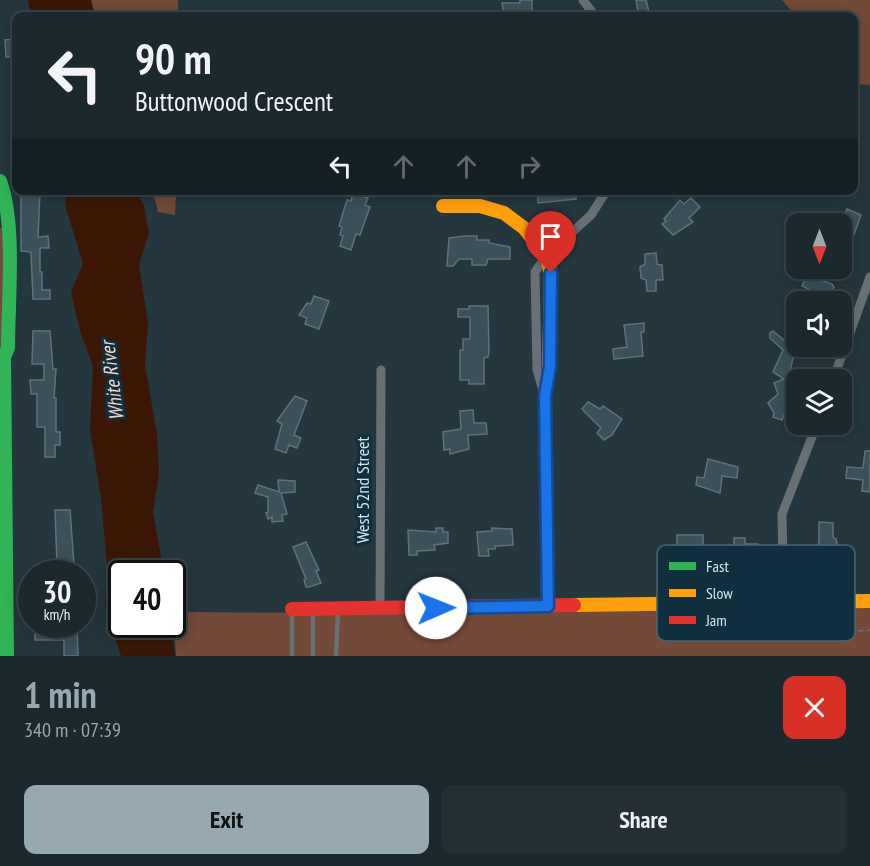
<!DOCTYPE html>
<html lang="en">
<head>
<meta charset="utf-8">
<style>
	body { margin:0; font-family:"PT Sans Narrow",sans-serif; background:#243036; color:#f1f3f6; height:100vh; display:flex; flex-direction:column; font-size:22px; white-space:nowrap }
	* { box-sizing:border-box; margin:0 }
	p { font-size:20px; color:#a0a6aa }
	.icon { flex:none; width:33px; height:33px; fill:none; stroke:currentColor; stroke-width:2; stroke-linecap:round; stroke-linejoin:round }
	.map { position:relative; height:656px; overflow:hidden }
	.drawer { display:flex; flex-direction:column; background:#1b282e; flex:1 }
	.drawer>* { flex:none }
	.top-card { position:absolute; left:12px; top:12px; width:846px; height:183px; border-radius:12px; box-shadow:0 3px 15px #0003,0 0 0 2px #39444a; background:#1b282e; color:#f1f3f6; overflow:hidden }
	.needle { width:39px; rotate:180deg }
	.tools { position:absolute; left:786px; top:213px; display:grid; gap:12px }
	.tools a { display:grid; place-items:center; width:66px; height:66px; border-radius:12px; background:#1b282e; box-shadow:0 3px 15px #0003,0 0 0 2px #39444a; font-size:30px }
	.speed { position:absolute; left:18px; top:560px; display:flex; gap:12px; font-size:30px; font-weight:700; text-align:center }
	.speed>* { display:grid; place-content:center; width:78px; height:78px; border-radius:50%; background:#1b282e; box-shadow:0 3px 15px #0003,0 0 0 2px #39444a; line-height:1 }
	.speed small { font-size:15px; font-weight:400 }
	.speed .limit { border:3px solid #111; border-radius:9px; background:#fff; color:#111 }
	.pin { position:absolute; display:grid; place-items:center; width:51px; height:51px; color:#fff; margin:-62px -26px; border-radius:50% 50% 50% 0; rotate:-45deg; box-shadow:0 0 6px #0007 }
	.pin .icon { rotate:45deg }
	.me { position:absolute; width:66px; margin:-33px; rotate:89deg; stroke-linejoin:round; filter:drop-shadow(0 0 4px #0008) }
	.turn { display:flex; align-items:center; gap:21px; height:126px; padding:0 24px; font-size:27px }
	.turn .icon { width:78px; height:78px; stroke-width:2.5 }
	.turn b { display:block; font-size:42px; line-height:51px }
	.lanes { display:flex; align-items:center; height:57px; padding:0 24px; background:#0003; justify-content:center; gap:30px; direction:ltr }
	.lanes .off { opacity:.35 }
	.round { display:grid; place-items:center; flex:none; width:63px; height:63px; border-radius:12px; background:#243036 }
	.headline { display:flex; align-items:center; justify-content:space-between; height:102px; padding:0 24px }
	h1 { font-size:36px; font-weight:600; line-height:45px; color:#96a8b0 }
	.primary-button { display:flex; gap:12px; margin-top:auto; padding:12px 24px }
	.primary-button a { flex:1; height:69px; border-radius:12px; background:#96a8b0; color:#111; font-size:24px; font-weight:600; line-height:69px; text-align:center }
	.primary-button a+a { background:#243036; color:#f1f3f6 }
	.map>svg:first-child { display:block }
	.green { fill:#734937 }
	.water { fill:#3c1706 }
	.building { fill:#3a515b; stroke:#627078; stroke-width:1.5 }
	.lines { fill:none; stroke-linecap:round; stroke-linejoin:round }
	.path { stroke:#656f74; stroke-width:1.5; stroke-dasharray:6 3; stroke-linecap:butt }
	.lane { stroke:#677175; stroke-width:4.5 }
	.street { stroke:#677175; stroke-width:9 }
	.fast { stroke:#30b455; stroke-width:14 }
	.slow { stroke:#ff9f0a; stroke-width:14 }
	.jam { stroke:#e5322d; stroke-width:14 }
	.route-casing { stroke:#114b97; stroke-width:15 }
	.route { stroke:#1a73e8; stroke-width:10 }
	.labels { text-anchor:middle; dominant-baseline:central; stroke-width:6; stroke-linejoin:round; paint-order:stroke }
	.street-label { font-size:18px; fill:#d3e5ee; stroke:#0f2f3e }
	.water-label { font-size:20px; font-style:italic; fill:#fbd4c5; stroke:#0f2f3e }
	.key { fill:#0f2f3e; stroke:#4a6673; stroke-width:1.5 }
	.key-label { font-size:16px; fill:#d3e5ee }
</style>
</head>
<body>
<div class="map">
<svg width="870" height="656" viewBox="0 0 870 656">
	<rect width="100%" height="100%" fill="#24363e"/>
	<!-- green -->
	<g class="green">
		<polygon points="91,0 178,0 178,16 95,16"/>
		<polygon points="782,0 870,0 870,85 854,84 854,16 796,16"/>
		<polygon points="153,191 176,191 175,215 158,212"/>
		<polygon points="0,227 4,231 4,352 0,352"/>
		<polygon points="870,607 870,656 176,656 173,612 386,613"/>
	</g>
	<!-- water -->
	<g class="water">
		<polygon points="28,0 91,0 95,16 31,16"/>
		<polygon points="65,191 90,191 92,195 96,191 136,191 144,206 149,233 139,265 148,323 145,365 157,434 159,474 153,512 164,573 122,573 122,624 170,624 175,656 121,656 105,605 108,576 101,499 90,429 93,366 80,331 71,292 83,264 66,208"/>
	</g>
	<!-- building -->
	<g class="building">
		<polygon points="520,0 532,0 532,11 504,14 502,3 520,3"/>
		<polygon points="636,0 646,0 650,16 639,16"/>
		<polygon points="15,39 16,56 6,57 5,40"/>
		<polygon points="538,190 576,190 576,199 538,203"/>
		<polygon points="40,192 38,237 48,236 49,248 40,248 40,272 42,272 42,290 50,290 50,299 33,299 31,252 21,251 21,193"/>
		<polygon points="353,193 368,198 365,205 370,207 360,235 356,234 351,250 340,246 343,236 340,235 342,227 339,226 347,200 351,201"/>
		<polygon points="691,198 700,207 689,218 693,222 673,235 662,224 666,221 664,219 680,200 684,204"/>
		<polygon points="847,209 861,215 851,243 842,239 842,223"/>
		<polygon points="465,236 477,236 477,240 489,240 489,243 510,247 510,259 488,259 486,265 472,265 472,259 459,259 453,266 447,266 449,238"/>
		<polygon points="656,253 657,264 662,265 663,280 656,280 656,291 647,291 646,280 641,278 640,267 645,264 645,254"/>
		<polygon points="807,275 832,284 834,287 826,302 809,302 813,291 802,286"/>
		<polygon points="314,296 329,301 319,329 305,324 307,318 299,315 307,303 311,304"/>
		<polygon points="469,306 488,306 489,351 488,357 484,358 484,384 469,384 469,380 460,380 460,350 463,350 463,339 470,339 470,317 458,317 458,309 469,309"/>
		<polygon points="644,323 644,332 641,332 643,356 614,359 613,349 627,347 624,325"/>
		<polygon points="33,331 50,331 53,369 56,369 54,398 56,398 56,432 60,432 60,445 55,445 55,457 45,457 45,427 37,427 37,394 31,394 30,380 44,380 44,364 32,364"/>
		<polygon points="773,331 784,340 796,344 789,376 796,378 796,388 788,414 785,413 782,420 773,417 774,413 768,403 778,394 774,383 784,379 773,372 783,350 770,338 770,333"/>
		<polygon points="295,396 307,401 294,435 301,438 297,448 289,445 286,453 275,449 282,424 277,421"/>
		<polygon points="588,402 600,409 603,406 622,419 612,435 604,440 597,433 601,428 582,409"/>
		<polygon points="473,410 474,423 486,423 487,434 468,435 469,449 450,454 450,449 444,450 443,432 461,429 460,411"/>
		<polygon points="865,451 870,451 870,492 862,491 863,480 846,478 847,467 863,468"/>
		<polygon points="708,459 738,467 737,478 722,476 720,493 696,485 697,477 704,478"/>
		<polygon points="278,480 295,481 295,492 281,493 287,514 282,515 283,521 272,522 272,517 268,519 266,513 268,512 268,497 255,493 258,485 279,492"/>
		<polygon points="55,510 70,510 74,565 57,565"/>
		<polygon points="819,522 833,523 833,537 836,539 837,543 825,562 814,555 819,542"/>
		<polygon points="436,528 443,528 443,532 448,532 448,543 434,545 435,550 417,551 417,555 409,555 408,530 436,532"/>
		<polygon points="492,528 512,529 513,545 495,546 495,549 488,549 489,556 479,556 477,532 492,531"/>
		<polygon points="677,535 703,535 703,553 677,554"/>
		<polygon points="734,538 745,538 745,544 758,544 758,553 747,555 747,571 734,572"/>
		<polygon points="306,542 319,570 316,571 321,583 309,587 306,587 304,580 306,579 293,547"/>
		<polygon points="57,624 77,624 78,656 64,656 64,640 35,640 35,630 57,630"/>
	</g>
	<g class="lines">
		<!-- path -->
		<polyline class="path" points="858,631 870,630"/>
		<!-- lane -->
		<g class="lane">
			<polyline points="313,611 313,656"/>
			<polyline points="292,656 292,612"/>
			<polyline points="336,656 338,612"/>
		</g>
		<!-- street -->
		<g class="street">
			<polyline points="583,0 595,16"/>
			<polyline points="833,380 870,277"/>
			<polyline points="544,393 537,370 535,272 546,256 591,215 607,190"/>
			<polyline points="784,603 782,514 817,424"/>
			<polyline points="380,609 381,370"/>
		</g>
		<!-- fast -->
		<path class="fast" d="M0,181C16,225 8,300 8,348L4,357L7,656"/>
		<!-- slow -->
		<g class="slow">
			<polyline points="443,206 480,206 504,213 524,228 546,256 551,273 549,370"/>
			<polyline points="574,605 870,601"/>
		</g>
		<!-- jam -->
		<g class="jam">
			<polyline points="548,606 545,396 549,370"/>
			<polyline points="292,609 574,605"/>
		</g>
	</g>
	<g class="lines">
		<defs>
			<polyline id="route" points="436,608 548,606 545,396 550,366 551,273"/>
		</defs>
		<!-- route casing -->
		<use href="#route" class="route-casing"/>
		<!-- route -->
		<use href="#route" class="route"/>
	</g>
	<g class="labels">
		<!-- street labels -->
		<g class="street-label">
			<text transform="translate(362 490) rotate(-90)">West 52nd Street</text>
		</g>
		<!-- water labels -->
		<g class="water-label">
			<text transform="translate(112 381) rotate(-97)">White River</text>
		</g>
	</g>
	<!-- legend -->
	<rect x="657" y="545" width="198" height="96" rx="9" class="key"/>
	<rect x="669" y="562" width="27" height="8" fill="#30b455"/>
	<rect x="669" y="589" width="27" height="8" fill="#ff9f0a"/>
	<rect x="669" y="616" width="27" height="8" fill="#e5322d"/>
	<g class="key-label">
		<text x="706" y="572">Fast</text>
		<text x="706" y="599">Slow</text>
		<text x="706" y="626">Jam</text>
	</g>
</svg>
<div class="tools">
<a><svg class="needle" viewBox="-14 -14 28 28"><path d="M0-13l5 13h-10z" fill="#e53935"/><path d="M0 13l5-13h-10z" fill="#a0a6aa"/></svg></a>
<a><svg class="icon" aria-label="sound" viewBox="0 0 24 24"><path d="M4 9h4l5-4v14l-5-4H4zM17 9q2 3 0 6"/></svg></a>
<a><svg class="icon" aria-label="layers" viewBox="0 0 24 24"><path d="M12 4l9 5-9 5-9-5zM3 14l9 5 9-5"/></svg></a>
</div>
<div class="speed"><div>30<small>km/h</small></div><div class="limit">40</div></div>
<div class="pin" style="left:551px;top:273px;background:#d93025"><svg class="icon" aria-label="arrive" viewBox="0 0 24 24"><path d="M6 21V4h12l-3 4 3 4H6"/></svg></div>
<svg class="me" style="left:436px;top:608px" viewBox="-20 -20 40 40"><circle r="19" fill="#fff"/><path d="M0-13L10 11 0 6-10 11z" fill="#1a73e8"/></svg>
<div class="top-card">
<div class="turn"><svg class="icon" aria-label="left" viewBox="0 0 24 24"><path d="M17 20v-9H6M10 6l-5 5 5 5"/></svg><div><b>90 m</b>Buttonwood Crescent</div></div>
<div class="lanes"><svg class="icon" aria-label="left" viewBox="0 0 24 24"><path d="M17 20v-9H6M10 6l-5 5 5 5"/></svg><svg class="icon off" aria-label="ahead" viewBox="0 0 24 24"><path d="M12 20V5M6 11l6-6 6 6"/></svg><svg class="icon off" aria-label="ahead" viewBox="0 0 24 24"><path d="M12 20V5M6 11l6-6 6 6"/></svg><svg class="icon off" aria-label="right" viewBox="0 0 24 24"><path d="M7 20v-9h11M14 6l5 5-5 5"/></svg></div>
</div>
</div>
<section class="drawer">
<div class="headline"><div><h1>1 min</h1><p>340 m · 07:39</p></div><a class="round" style="background:#d93025;color:#fff"><svg class="icon" aria-label="close" viewBox="0 0 24 24"><path d="M6 6l12 12M18 6L6 18"/></svg></a></div>
<div class="primary-button"><a>Exit</a><a>Share</a></div>
</section>
</body>
</html>
